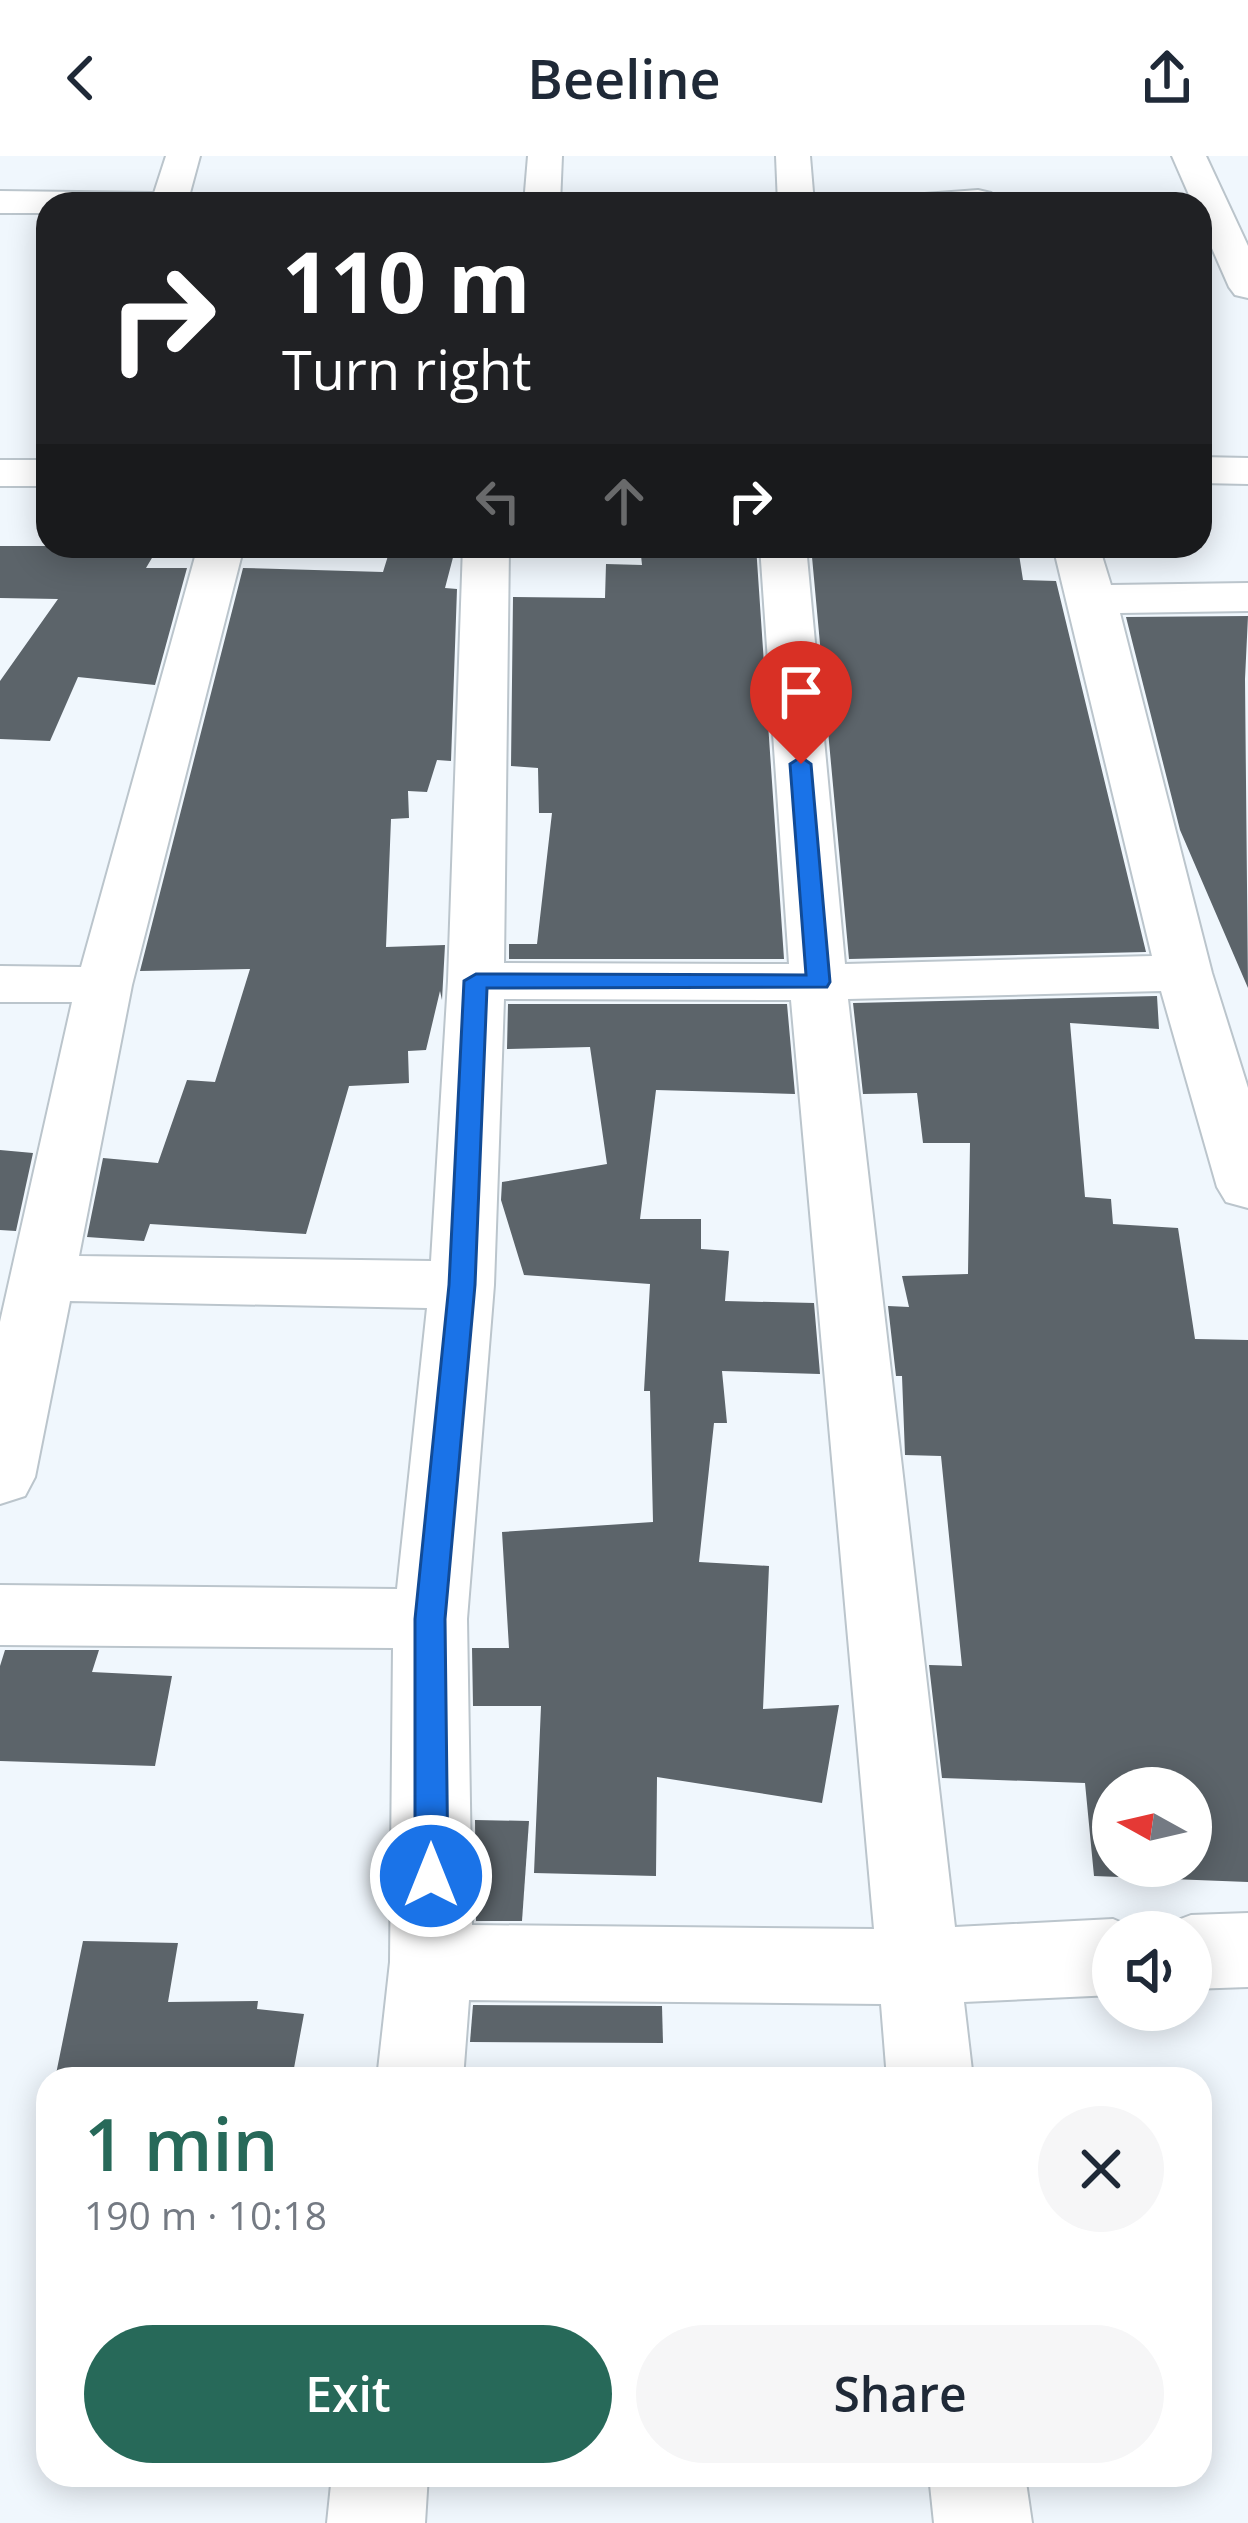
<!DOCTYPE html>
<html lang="en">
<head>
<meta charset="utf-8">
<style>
	body { margin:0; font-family:"Open Sans",sans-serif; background:#f6f6f7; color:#1f2937; height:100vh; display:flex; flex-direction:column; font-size:45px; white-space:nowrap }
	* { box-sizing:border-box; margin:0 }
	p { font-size:39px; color:#747a83 }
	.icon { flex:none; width:66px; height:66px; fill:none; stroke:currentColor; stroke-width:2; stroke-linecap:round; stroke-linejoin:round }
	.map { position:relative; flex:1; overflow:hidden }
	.details { position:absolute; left:36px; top:1911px; width:1176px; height:420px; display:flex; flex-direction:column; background:#fff; border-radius:36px; box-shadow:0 6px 30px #0003 }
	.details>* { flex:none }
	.banner { position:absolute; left:36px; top:36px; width:1176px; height:366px; border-radius:36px; box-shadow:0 6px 30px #0003; background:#202124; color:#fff; overflow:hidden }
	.needle { width:78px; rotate:278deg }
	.controls { position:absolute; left:1092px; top:1611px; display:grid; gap:24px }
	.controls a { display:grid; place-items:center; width:120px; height:120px; border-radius:50%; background:#fff; box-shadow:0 6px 30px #0003; font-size:60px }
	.pin { position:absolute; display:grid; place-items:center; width:102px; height:102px; color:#fff; margin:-123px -51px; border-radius:50% 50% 50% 0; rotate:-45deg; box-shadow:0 0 12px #0007 }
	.pin .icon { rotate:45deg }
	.me { position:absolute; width:132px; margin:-66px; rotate:0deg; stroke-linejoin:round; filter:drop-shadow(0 0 9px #0008) }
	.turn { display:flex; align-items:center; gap:42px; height:252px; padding:0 48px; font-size:54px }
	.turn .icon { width:156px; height:156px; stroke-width:2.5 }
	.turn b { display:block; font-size:84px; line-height:102px }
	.lanes { display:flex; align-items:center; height:114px; padding:0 48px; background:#0003; justify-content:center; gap:60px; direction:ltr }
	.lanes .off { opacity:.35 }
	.round { display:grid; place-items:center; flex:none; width:126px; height:126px; border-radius:63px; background:#f6f6f7 }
	.overview { display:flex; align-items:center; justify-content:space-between; height:204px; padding:0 48px }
	h1 { font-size:72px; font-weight:600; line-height:90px; color:#276959 }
	.button { display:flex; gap:24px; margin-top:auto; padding:24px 48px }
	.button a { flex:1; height:138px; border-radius:72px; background:#276959; color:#fff; font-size:48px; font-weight:600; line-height:138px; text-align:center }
	.button a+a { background:#f6f6f7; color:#1f2937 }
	header { display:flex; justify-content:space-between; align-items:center; height:156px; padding:0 48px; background:#fff; font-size:54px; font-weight:600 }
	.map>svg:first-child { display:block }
	.building { fill:#5c646a; fill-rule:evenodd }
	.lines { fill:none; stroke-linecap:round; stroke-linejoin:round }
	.street-casing { stroke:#bbc5cc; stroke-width:4 }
	.street { fill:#fff; fill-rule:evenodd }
	.route { fill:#1a73e8; stroke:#114b97; stroke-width:3 }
</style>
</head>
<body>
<header><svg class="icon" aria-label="back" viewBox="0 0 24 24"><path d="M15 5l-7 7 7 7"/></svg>Beeline<svg class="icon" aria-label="share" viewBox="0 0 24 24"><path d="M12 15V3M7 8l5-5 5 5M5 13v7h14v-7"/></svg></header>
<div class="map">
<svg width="1248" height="2367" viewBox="0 0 1248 2367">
	<rect width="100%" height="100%" fill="#f0f7fd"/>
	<!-- building -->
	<g class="building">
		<polygon points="0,390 159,390 146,412 187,412 155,529 78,521 50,585 0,583 0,525 58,443 0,442"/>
		<polygon points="391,390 456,390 445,432 457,433 451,605 437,604 427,636 408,635 409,662 391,663 386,791 445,789 442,844 440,835 426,894 408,895 409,927 349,930 306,1078 150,1068 144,1085 87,1081 103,1002 158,1007 187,924 215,926 250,813 140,815 243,412 383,416"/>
		<polygon points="640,390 756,390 784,803 509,803 509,788 537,788 552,657 539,657 538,612 511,610 513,441 605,442 606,408 642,409"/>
		<polygon points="811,390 1018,392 1023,424 1056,425 1146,796 849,803"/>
		<polygon points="1248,460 1245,523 1248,832 1180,674 1126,461"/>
		<path d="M1157,840L1159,873L1070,867L1085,1041L1111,1043L1113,1068L1178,1072L1195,1183L1248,1184V1726L1094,1720L1085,1627L942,1622L929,1509L962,1510L941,1300L905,1299L902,1220H896L888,1150L909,1151L902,1120L968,1118L970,987H923L917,937L863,938L853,847ZM1113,1632H1191V1710H1113Z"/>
		<polygon points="508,848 787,848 795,938 656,934 640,1063 701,1063 701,1093 729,1095 725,1145 814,1147 820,1218 722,1215 727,1267 714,1267 699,1406 769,1410 763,1553 839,1549 822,1647 657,1621 656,1720 534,1717 541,1550 473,1550 472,1492 509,1492 502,1376 653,1366 650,1235 644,1235 650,1128 524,1119 501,1044 502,1026 607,1008 590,891 507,893"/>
		<polygon points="0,994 33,997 16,1075 0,1074"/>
		<polygon points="5,1494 99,1494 92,1516 172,1520 155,1610 0,1605 0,1510"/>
		<polygon points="475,1664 529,1665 522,1765 476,1765"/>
		<polygon points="83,1785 178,1787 168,1846 258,1845 257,1853 304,1858 292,1923 55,1923"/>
		<polygon points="473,1849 662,1850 663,1887 470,1886"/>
	</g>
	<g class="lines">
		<defs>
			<g id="street">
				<polygon points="166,0 200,0 187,48 48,48 48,57 0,57 0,35 154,37"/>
				<polygon points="528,0 562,0 560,48 524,48"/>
				<polygon points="776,0 810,0 814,48 778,48"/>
				<polygon points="1172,0 1206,0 1248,90 1248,142 1235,139 1229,131 1200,65 1200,48 1193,48"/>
				<polygon points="978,34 991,37 994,48 893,48 898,40"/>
				<polygon points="1200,301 1248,302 1248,328 1200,327"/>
				<rect x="0" y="304" width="48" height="26"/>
				<path d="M198,390H244L132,829L79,1100L431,1105L448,825L463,390H509L504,807L789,808L760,390H806L845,808L1152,800L1053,390H1099L1111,429L1248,427V455L1120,457L1212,817L1248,932V1052L1226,1046L1217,1031L1161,835L848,843L955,1771L1113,1763L1143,1776H1113V1839L964,1846L973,1923H887L881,1848L469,1844L463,1923H377L390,1806L393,1492L0,1489V1429L397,1433L427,1152L70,1145L35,1321L25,1340L0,1348V1166L72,846H0V810L81,811ZM504,843L791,844L874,1773L472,1769L467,1463L494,1129Z"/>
				<polygon points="1248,1757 1248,1831 1191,1833 1191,1776 1159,1776 1162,1770 1191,1759"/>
				<polygon points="332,2319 428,2319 425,2367 327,2367"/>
				<polygon points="929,2319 1025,2319 1032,2367 934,2367"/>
			</g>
		</defs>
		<!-- street casing -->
		<use href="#street" class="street-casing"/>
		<!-- street -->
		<use href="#street" class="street"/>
	</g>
	<!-- route -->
	<polygon class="route" points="801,601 811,608 830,826 827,831 487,832 475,1129 445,1463 448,1720 443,1731 431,1735 419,1731 415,1720 415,1463 449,1129 464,825 476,818 806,819 790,608"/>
</svg>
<div class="controls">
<a><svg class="needle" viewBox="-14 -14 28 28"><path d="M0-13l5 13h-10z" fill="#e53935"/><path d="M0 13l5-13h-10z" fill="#747a83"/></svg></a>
<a><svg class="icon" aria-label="sound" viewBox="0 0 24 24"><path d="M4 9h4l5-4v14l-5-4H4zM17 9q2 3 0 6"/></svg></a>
</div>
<div class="pin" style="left:801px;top:608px;background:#d93025"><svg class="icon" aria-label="arrive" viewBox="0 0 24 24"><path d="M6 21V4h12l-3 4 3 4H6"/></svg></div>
<svg class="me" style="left:431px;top:1720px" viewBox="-20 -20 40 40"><circle r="17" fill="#1a73e8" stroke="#fff" stroke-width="3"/><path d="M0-11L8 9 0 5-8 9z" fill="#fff"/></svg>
<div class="banner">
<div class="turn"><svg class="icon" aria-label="right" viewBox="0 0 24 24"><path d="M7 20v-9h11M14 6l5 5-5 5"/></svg><div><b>110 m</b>Turn right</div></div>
<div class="lanes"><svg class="icon off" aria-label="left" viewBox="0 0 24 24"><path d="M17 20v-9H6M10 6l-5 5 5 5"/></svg><svg class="icon off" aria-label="ahead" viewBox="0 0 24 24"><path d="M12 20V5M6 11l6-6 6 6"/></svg><svg class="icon" aria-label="right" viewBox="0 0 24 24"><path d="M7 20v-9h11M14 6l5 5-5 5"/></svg></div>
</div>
<section class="details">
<div class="overview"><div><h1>1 min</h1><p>190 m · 10:18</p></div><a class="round"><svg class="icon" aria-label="close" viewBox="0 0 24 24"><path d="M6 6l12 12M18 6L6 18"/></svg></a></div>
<div class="button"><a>Exit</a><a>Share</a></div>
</section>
</div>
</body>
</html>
